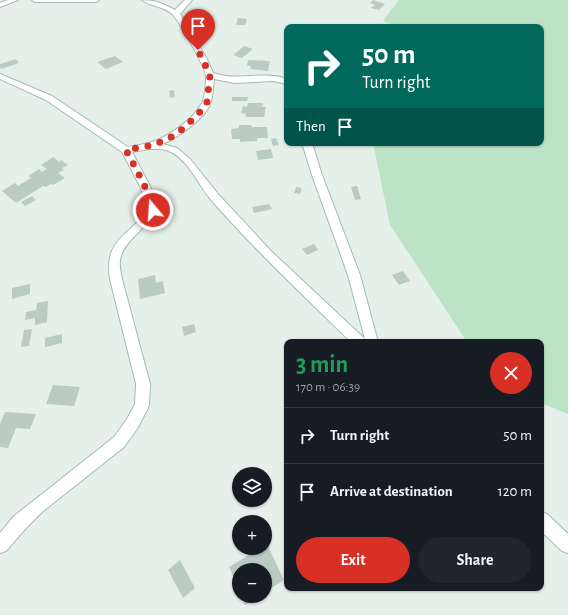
<!DOCTYPE html>
<html lang="en">
<head>
<meta charset="utf-8">
<style>
	body { margin:0; font-family:"Alegreya Sans",sans-serif; background:#20242c; color:#f1f3f6; height:100vh; display:flex; flex-direction:column; font-size:15px; white-space:nowrap }
	* { box-sizing:border-box; margin:0 }
	p { font-size:13px; color:#9ea1a6 }
	.icon { flex:none; width:22px; height:22px; fill:none; stroke:currentColor; stroke-width:2; stroke-linecap:round; stroke-linejoin:round }
	.map { position:relative; flex:1; overflow:hidden }
	.side { position:absolute; left:284px; top:339px; width:260px; height:252px; display:flex; flex-direction:column; background:#171b24; border-radius:8px; box-shadow:0 1px 3px #0004 }
	.side>* { flex:none }
	.top-card { position:absolute; left:284px; top:24px; width:260px; height:122px; border-radius:8px; box-shadow:0 1px 3px #0004; background:#00695c; color:#fff; overflow:hidden }
	.controls { position:absolute; left:232px; top:467px; display:grid; gap:8px }
	.controls a { display:grid; place-items:center; width:40px; height:40px; border-radius:50%; background:#171b24; box-shadow:0 1px 3px #0004; font-size:20px }
	.pin { position:absolute; display:grid; place-items:center; width:34px; height:34px; color:#fff; margin:-41px -17px; border-radius:50% 50% 50% 0; rotate:-45deg; box-shadow:0 0 4px #0007 }
	.pin .icon { rotate:45deg }
	.me { position:absolute; width:44px; margin:-22px; rotate:342deg; stroke-linejoin:round; filter:drop-shadow(0 0 3px #0008) }
	.turn { display:flex; align-items:center; gap:14px; height:84px; padding:0 12px; font-size:18px }
	.turn .icon { width:52px; height:52px; stroke-width:2.5 }
	.turn b { display:block; font-size:28px; line-height:34px }
	.then { display:flex; align-items:center; height:38px; padding:0 12px; background:#0003; gap:8px; font-size:15px }
	.round { display:grid; place-items:center; flex:none; width:42px; height:42px; border-radius:21px; background:#20242c }
	.headline { display:flex; align-items:center; justify-content:space-between; height:68px; padding:0 12px }
	h1 { font-size:24px; font-weight:600; line-height:30px; color:#1e9e55 }
	.action { display:flex; gap:8px; margin-top:auto; padding:8px 12px }
	.action a { flex:1; height:46px; border-radius:24px; background:#d93025; color:#fff; font-size:16px; font-weight:600; line-height:46px; text-align:center }
	.action a+a { background:#20242c; color:#f1f3f6 }
	ul { padding:0; list-style:none }
	li { display:flex; align-items:center; gap:12px; height:56px; padding:0 12px; border-top:1px solid #363941 }
	li div { flex:1 }
	li b { display:block; font-size:15px }
	li em { font-style:normal }
	.map>svg:first-child { display:block }
	.green { fill:#bce3c6 }
	.building { fill:#bacbc4 }
	.lines { fill:none; stroke-linecap:round; stroke-linejoin:round }
	.minor-casing { stroke:#a6b9b2; stroke-width:2 }
	.minor { fill:#fff; fill-rule:evenodd }
	.route { stroke:#d93025; stroke-width:7; stroke-dasharray:0 12.6 }
</style>
</head>
<body>
<div class="map">
<svg width="568" height="615" viewBox="0 0 568 615">
	<rect width="100%" height="100%" fill="#e5f0eb"/>
	<!-- green -->
	<polygon class="green" points="399,0 568,0 568,414 541,403 541,342 467,342 390,225 373,143 541,143 541,27 400,27 383,21"/>
	<!-- building -->
	<g class="building">
		<polygon points="373,0 385,4 379,10 371,8 375,5 370,3"/>
		<polygon points="238,18 247,19 245,25 236,25"/>
		<polygon points="244,46 253,49 242,58 233,55"/>
		<polygon points="115,56 123,62 106,69 97,62"/>
		<polygon points="16,59 19,63 1,69 0,67 0,64"/>
		<polygon points="248,60 270,61 268,71 250,69 251,66 247,66"/>
		<polygon points="174,90 175,97 170,98 169,91"/>
		<polygon points="232,97 248,97 247,101 232,101"/>
		<polygon points="248,103 263,103 262,107 266,107 264,117 246,117 246,114 241,113 243,106 247,107"/>
		<polygon points="239,125 251,125 252,127 267,127 268,138 257,138 257,141 240,142 240,139 232,139 231,129 239,128"/>
		<polygon points="276,138 279,145 273,146 271,139"/>
		<polygon points="271,149 273,158 258,160 256,151"/>
		<polygon points="53,157 59,162 61,160 68,165 62,168 64,170 58,173 65,178 53,185 51,184 46,187 43,186 16,203 2,191 15,183 18,186 31,178 28,176 39,169 42,172 47,169 41,165"/>
		<polygon points="357,186 361,199 355,200 351,187"/>
		<polygon points="296,187 302,188 300,194 294,193"/>
		<polygon points="32,196 36,200 25,206 21,202"/>
		<polygon points="269,204 272,209 254,213 252,207"/>
		<polygon points="314,244 318,250 307,255 302,249"/>
		<polygon points="403,271 410,281 399,285 392,275"/>
		<polygon points="155,275 156,283 163,281 165,293 140,299 138,279"/>
		<polygon points="30,284 30,294 12,299 12,288"/>
		<polygon points="48,301 47,322 35,325 35,318 25,320 26,312 36,310 37,303"/>
		<polygon points="194,324 196,332 184,336 182,327"/>
		<polygon points="32,329 29,346 21,347 24,330"/>
		<polygon points="62,334 62,343 45,347 45,338"/>
		<polygon points="53,385 80,387 74,406 46,404"/>
		<polygon points="5,412 36,414 30,429 16,428 8,448 0,447 0,424"/>
		<polygon points="267,544 284,580 265,592 265,570 239,570 239,590 229,567 260,548 265,548 265,545"/>
		<polygon points="180,560 195,588 183,598 168,570"/>
		<polygon points="241,596 260,596 245,605"/>
	</g>
	<g class="lines">
		<defs>
			<g id="minor">
				<polygon points="8,0 18,0 0,7 0,3"/>
				<polygon points="32,0 99,0 96,2 35,2"/>
				<path d="M142,0C155,0 164,4 175,10L185,0H192L180,14L207,59L213,73C238,82 263,70 287,79V84L273,81L235,83L214,79C213,86 213,94 211,101C207,118 178,137 163,144L177,148L190,159L218,194L271,251L365,339L348,275L312,175L302,143H312L322,175L360,275L378,342H351C304,296 256,251 212,201C199,186 189,161 171,152C158,146 145,150 132,152L150,186L158,210C149,226 122,242 120,260C119,266 121,273 122,279L150,384L149,405L147,410L137,429L124,447L42,512L26,528L6,551L0,553V533L14,516L32,502L114,437L127,419L135,404L136,384L110,279C104,239 128,237 148,210L140,186L122,152L46,100L0,79V74L52,96L128,147C135,145 144,145 152,142C168,137 194,119 202,103C205,97 206,83 206,76C205,66 181,25 174,16C166,6 151,7 142,0Z"/>
				<polygon points="541,512 547,514 568,534 568,553 562,551 541,531"/>
			</g>
		</defs>
		<!-- minor casing -->
		<use href="#minor" class="minor-casing"/>
		<!-- minor -->
		<use href="#minor" class="minor"/>
	</g>
	<g class="lines">
		<!-- route -->
		<polyline class="route" points="153,210 144,184 126,150 154,145 171,137 184,128 201,111 207,102 210,75 198,50"/>
	</g>
</svg>
<div class="controls">
<a><svg class="icon" aria-label="layers" viewBox="0 0 24 24"><path d="M12 4l9 5-9 5-9-5zM3 14l9 5 9-5"/></svg></a>
<a>+</a>
<a>−</a>
</div>
<div class="pin" style="left:198px;top:50px;background:#d93025"><svg class="icon" aria-label="arrive" viewBox="0 0 24 24"><path d="M6 21V4h12l-3 4 3 4H6"/></svg></div>
<svg class="me" style="left:153px;top:210px" viewBox="-20 -20 40 40"><circle r="17" fill="#d93025" stroke="#fff" stroke-width="3"/><path d="M0-11L8 9 0 5-8 9z" fill="#fff"/></svg>
<div class="top-card">
<div class="turn"><svg class="icon" aria-label="right" viewBox="0 0 24 24"><path d="M7 20v-9h11M14 6l5 5-5 5"/></svg><div><b>50 m</b>Turn right</div></div>
<div class="then">Then<svg class="icon" aria-label="arrive" viewBox="0 0 24 24"><path d="M6 21V4h12l-3 4 3 4H6"/></svg></div>
</div>
<section class="side">
<div class="headline"><div><h1>3 min</h1><p>170 m · 06:39</p></div><a class="round" style="background:#d93025;color:#fff"><svg class="icon" aria-label="close" viewBox="0 0 24 24"><path d="M6 6l12 12M18 6L6 18"/></svg></a></div>
<ul>
<li><svg class="icon" aria-label="right" viewBox="0 0 24 24"><path d="M7 20v-9h11M14 6l5 5-5 5"/></svg><div><b>Turn right</b></div><em>50 m</em></li>
<li><svg class="icon" aria-label="arrive" viewBox="0 0 24 24"><path d="M6 21V4h12l-3 4 3 4H6"/></svg><div><b>Arrive at destination</b></div><em>120 m</em></li>
</ul>
<div class="action"><a>Exit</a><a>Share</a></div>
</section>
</div>
</body>
</html>
